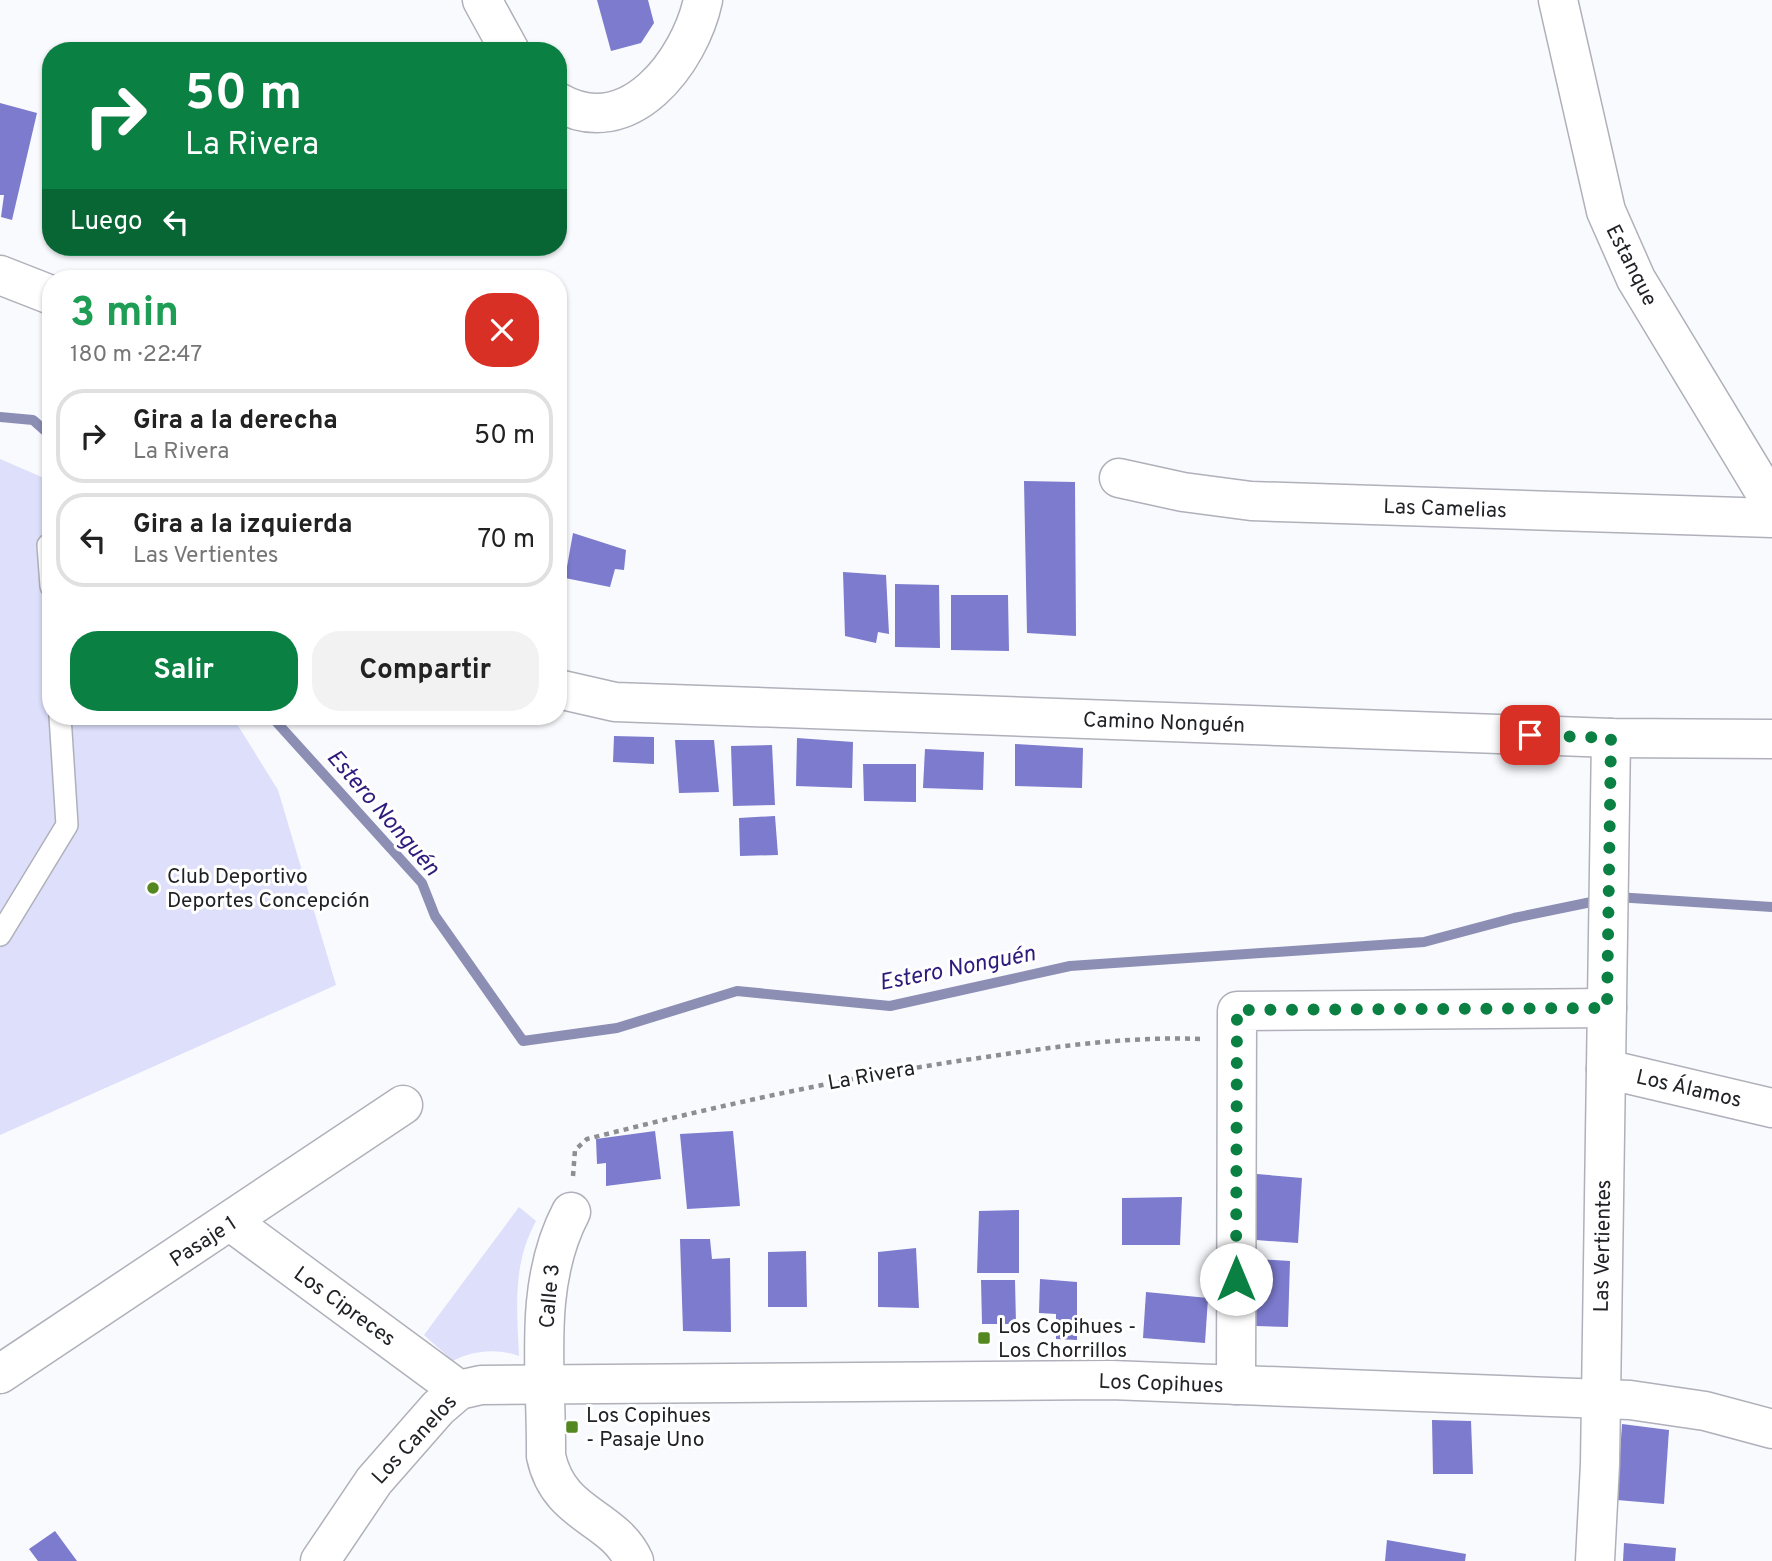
<!DOCTYPE html>
<html lang="es">
<head>
<meta charset="utf-8">
<style>
  :root { --surface:#fff; --page:#f2f2f2; --text:#222; --muted:#767676; --line:#e0e0e0; --accent:#0b8043 }
  body { margin:0; font-family:Overpass,sans-serif; background:var(--page); color:var(--text); height:100vh; display:flex; flex-direction:column; font-size:26px; white-space:nowrap }
  * { box-sizing:border-box; margin:0 }
  p { font-size:23px; color:var(--muted) }
  .icon { flex:none; width:38px; height:38px; fill:none; stroke:currentColor; stroke-width:2; stroke-linecap:round; stroke-linejoin:round }
  .map { position:relative; flex:1; overflow:hidden }
  .details { position:absolute; left:42px; top:270px; width:525px; height:455px; display:flex; flex-direction:column; background:var(--surface); border-radius:28px; box-shadow:0 2px 5px #0004 }
  .details>* { flex:none }
  .hud { position:absolute; left:42px; top:42px; width:525px; height:214px; border-radius:28px; box-shadow:0 2px 5px #0004; background:#0b8043; color:#fff; overflow:hidden }
  .pin { position:absolute; display:grid; place-items:center; width:60px; height:60px; color:#fff; margin:-30px; border-radius:14px; box-shadow:0 4px 10px #0006 }
  .me { position:absolute; width:77px; margin:-38px; rotate:0deg; stroke-linejoin:round; filter:drop-shadow(0 0 5px #0008) }
  .turn { display:flex; align-items:center; gap:24px; height:147px; padding:0 28px; font-size:32px }
  .turn .icon { width:91px; height:91px; stroke-width:2.5 }
  .turn b { display:block; font-size:49px; line-height:60px }
  .then { display:flex; align-items:center; height:66px; padding:0 28px; background:#0003; gap:14px; font-size:26px }
  .round { display:grid; place-items:center; flex:none; width:74px; height:74px; border-radius:28px; background:var(--page) }
  .head { display:flex; align-items:center; justify-content:space-between; height:119px; padding:0 28px }
  h1 { font-size:42px; font-weight:700; line-height:52px; color:#1e9e55 }
  .button { display:flex; gap:14px; margin-top:auto; padding:14px 28px }
  .button a { flex:1; height:80px; border-radius:28px; background:var(--accent); color:#fff; font-size:28px; font-weight:700; line-height:80px; text-align:center }
  .button a+a { background:var(--page); color:var(--text) }
  ul { padding:0; list-style:none }
  li { display:flex; align-items:center; gap:21px; height:94px; margin:0 14px 10px; padding:0 14px; border:4px solid var(--line); border-radius:28px }
  li div { flex:1 }
  li b { display:block; font-size:26px }
  li em { font-style:normal }
  .map>svg:first-child { display:block }
</style>
</head>
<body>
<div class="map">
<svg width="1772" height="1561" viewBox="0 0 1772 1561">
  <rect width="100%" height="100%" fill="#f9fafe"/>
  <g fill="#dddffb">
    <polygon points="0,459 51,481 51,716 232,716 278,790 336,985 0,1135"/>
    <path d="M519,1207l17,14c-24,44 -19,87 -17,135 -21,-8 -47,-6 -66,5l-29,-26z"/>
  </g>
  <g fill="none" stroke-linecap="round" stroke-linejoin="round">
    <g stroke="#8c8eb4" stroke-width="10">
      <polyline points="0,417 33,420 51,436"/>
      <polyline points="271,716 422,883 435,916 523,1041 617,1028 737,991 890,1006 1070,966 1424,942 1514,918 1601,900"/>
      <polyline points="1616,897 1772,907"/>
    </g>
  </g>
  <g fill="#7c7bce">
    <polygon points="597,0 648,0 654,23 641,43 611,51"/>
    <polygon points="0,103 37,113 12,220 1,217 4,195 0,195"/>
    <polygon points="1024,481 1075,482 1076,636 1027,633"/>
    <polygon points="573,533 626,550 624,570 615,569 610,587 565,578"/>
    <polygon points="843,572 886,575 889,634 878,632 876,643 845,636"/>
    <polygon points="895,584 939,585 940,648 895,647"/>
    <polygon points="951,595 1008,595 1009,651 951,650"/>
    <polygon points="614,736 654,737 654,764 613,762"/>
    <polygon points="797,738 853,742 852,788 796,786"/>
    <polygon points="675,740 714,740 719,792 679,793"/>
    <polygon points="1015,744 1083,748 1082,788 1015,786"/>
    <polygon points="772,745 775,805 733,806 731,746"/>
    <polygon points="925,749 984,752 983,790 923,788"/>
    <polygon points="863,764 916,764 916,802 864,801"/>
    <polygon points="775,816 778,855 740,856 739,818"/>
    <polygon points="655,1131 661,1179 606,1186 606,1163 597,1164 596,1139"/>
    <polygon points="733,1131 740,1206 687,1209 680,1134"/>
    <polygon points="1257,1174 1302,1178 1298,1243 1256,1240"/>
    <polygon points="1182,1197 1180,1245 1122,1245 1122,1198"/>
    <polygon points="1019,1210 1019,1273 977,1273 979,1211"/>
    <polygon points="680,1239 710,1239 712,1259 730,1258 731,1332 683,1331"/>
    <polygon points="916,1248 919,1308 878,1307 878,1252"/>
    <polygon points="806,1251 807,1307 768,1307 768,1252"/>
    <polygon points="1257,1259 1290,1261 1288,1327 1256,1326"/>
    <polygon points="1040,1279 1077,1282 1077,1340 1056,1339 1056,1314 1039,1313"/>
    <polygon points="981,1280 1015,1280 1016,1324 982,1324"/>
    <polygon points="1146,1292 1208,1298 1205,1343 1143,1338"/>
    <polygon points="1432,1420 1471,1421 1473,1474 1433,1474"/>
    <polygon points="1622,1424 1669,1430 1664,1504 1617,1500"/>
    <polygon points="55,1531 77,1561 38,1561 29,1549"/>
    <polygon points="1387,1540 1466,1554 1465,1561 1385,1561"/>
    <polygon points="1624,1543 1676,1548 1675,1561 1623,1561"/>
  </g>
  <g fill="none" stroke-linecap="round" stroke-linejoin="round">
    <defs>
      <g id="service">
        <polyline points="48,545 51,586"/>
        <polyline points="0,935 67,825 60,716"/>
      </g>
      <g id="minor">
        <polyline points="482,0 510,51"/>
        <polyline points="1558,0 1606,211 1636,279 1772,504"/>
        <path d="M558,102c71,41 132,-41 145,-102"/>
        <polyline points="1119,478 1183,492 1251,501 1772,518"/>
        <polyline points="1606,1069 1772,1108"/>
        <path d="M571,1212c-39,74 -24,162 -25,244 13,61 67,59 88,105"/>
        <polyline points="231,1222 459,1390"/>
        <polyline points="0,1374 403,1105"/>
        <polyline points="1236,1385 1237,1011 1607,1008"/>
        <polyline points="320,1561 374,1481 438,1408 459,1390 481,1385 1111,1380 1630,1400 1705,1411 1772,1429"/>
        <polyline points="1595,1561 1600,1464 1611,738"/>
      </g>
      <g id="secondary">
        <polyline points="0,275 51,295"/>
        <polyline points="558,689 615,702 1611,738 1772,739"/>
      </g>
    </defs>
    <use href="#service" stroke="#afb0ba" stroke-width="24"/>
    <use href="#minor" stroke="#afb0ba" stroke-width="41"/>
    <use href="#secondary" stroke="#afb0ba" stroke-width="41"/>
    <path stroke="#8d8e92" stroke-width="4.5" stroke-dasharray="5 5" stroke-linecap="butt" d="M573,1176l2,-26 12,-11c130,-33 259,-62 392,-81 74,-11 147,-22 223,-19"/>
    <use href="#service" stroke="#fff" stroke-width="21"/>
    <use href="#minor" stroke="#fff" stroke-width="38"/>
    <use href="#secondary" stroke="#fff" stroke-width="38"/>
  </g>
  <g fill="none" stroke-linecap="round" stroke-linejoin="round">
    <polyline stroke="#0b8043" stroke-width="12" stroke-dasharray="0 21.6" points="1236,1279 1237,1010 1607,1008 1611,738 1530,735"/>
  </g>
  <g fill="#53871f" stroke="#fff" stroke-width="2.5">
    <circle cx="153" cy="888" r="7"/>
    <rect x="977" y="1331" width="14" height="14" rx="3.5"/>
    <rect x="565" y="1420" width="14" height="14" rx="3.5"/>
  </g>
  <g text-anchor="middle" stroke-width="6" stroke-linejoin="round" paint-order="stroke">
    <g font-size="21" fill="#212226" stroke="#fff">
      <text transform="translate(1632 265) rotate(63)" y="7">Estanque</text>
      <text transform="translate(1445 508) rotate(2)" y="7">Las Camelias</text>
      <text transform="translate(1164 722) rotate(2)" y="7">Camino Nonguén</text>
      <text transform="translate(871 1075) rotate(-10)" y="7">La Rivera</text>
      <text transform="translate(1689 1088) rotate(13)" y="7">Los Álamos</text>
      <text transform="translate(203 1241) rotate(-33)" y="7">Pasaje 1</text>
      <text transform="translate(1602 1246) rotate(-89)" y="7">Las Vertientes</text>
      <text transform="translate(549 1296) rotate(-85)" y="7">Calle 3</text>
      <text transform="translate(345 1306) rotate(36)" y="7">Los Cipreces</text>
      <text transform="translate(1161 1383) rotate(2)" y="7">Los Copihues</text>
      <text transform="translate(414 1439) rotate(-47)" y="7">Los Canelos</text>
    </g>
    <g font-size="21" fill="#212226" stroke="#fff" text-anchor="start">
      <text x="167" y="883">Club Deportivo<tspan x="167" dy="24">Deportes Concepción</tspan></text>
      <text x="998" y="1333">Los Copihues -<tspan x="998" dy="24">Los Chorrillos</tspan></text>
      <text x="586" y="1422">Los Copihues<tspan x="586" dy="24">- Pasaje Uno</tspan></text>
    </g>
    <g font-size="23" font-style="italic" fill="#2e1a7c" stroke="#fff">
      <text transform="translate(384 812) rotate(49)" y="8">Estero Nonguén</text>
      <text transform="translate(957 967) rotate(-11)" y="8">Estero Nonguén</text>
    </g>
  </g>
</svg>
<div class="pin" style="left:1530px;top:735px;background:#d93025"><svg class="icon" aria-label="arrive" viewBox="0 0 24 24"><path d="M6 21V4h12l-3 4 3 4H6"/></svg></div>
<svg class="me" style="left:1236px;top:1279px" viewBox="-20 -20 40 40"><circle r="19" fill="#fff"/><path d="M0-13L10 11 0 6-10 11z" fill="#0b8043"/></svg>
<div class="hud">
<div class="turn"><svg class="icon" aria-label="right" viewBox="0 0 24 24"><path d="M7 20v-9h11M14 6l5 5-5 5"/></svg><div><b>50 m</b>La Rivera</div></div>
<div class="then">Luego<svg class="icon" aria-label="left" viewBox="0 0 24 24"><path d="M17 20v-9H6M10 6l-5 5 5 5"/></svg></div>
</div>
<section class="details">
<div class="head"><div><h1>3 min</h1><p>180 m · 22:47</p></div><a class="round" style="background:#d93025;color:#fff"><svg class="icon" aria-label="close" viewBox="0 0 24 24"><path d="M6 6l12 12M18 6L6 18"/></svg></a></div>
<ul>
<li><svg class="icon" aria-label="right" viewBox="0 0 24 24"><path d="M7 20v-9h11M14 6l5 5-5 5"/></svg><div><b>Gira a la derecha</b><p>La Rivera</p></div><em>50 m</em></li>
<li><svg class="icon" aria-label="left" viewBox="0 0 24 24"><path d="M17 20v-9H6M10 6l-5 5 5 5"/></svg><div><b>Gira a la izquierda</b><p>Las Vertientes</p></div><em>70 m</em></li>
</ul>
<div class="button"><a>Salir</a><a>Compartir</a></div>
</section>
</div>
</body>
</html>
